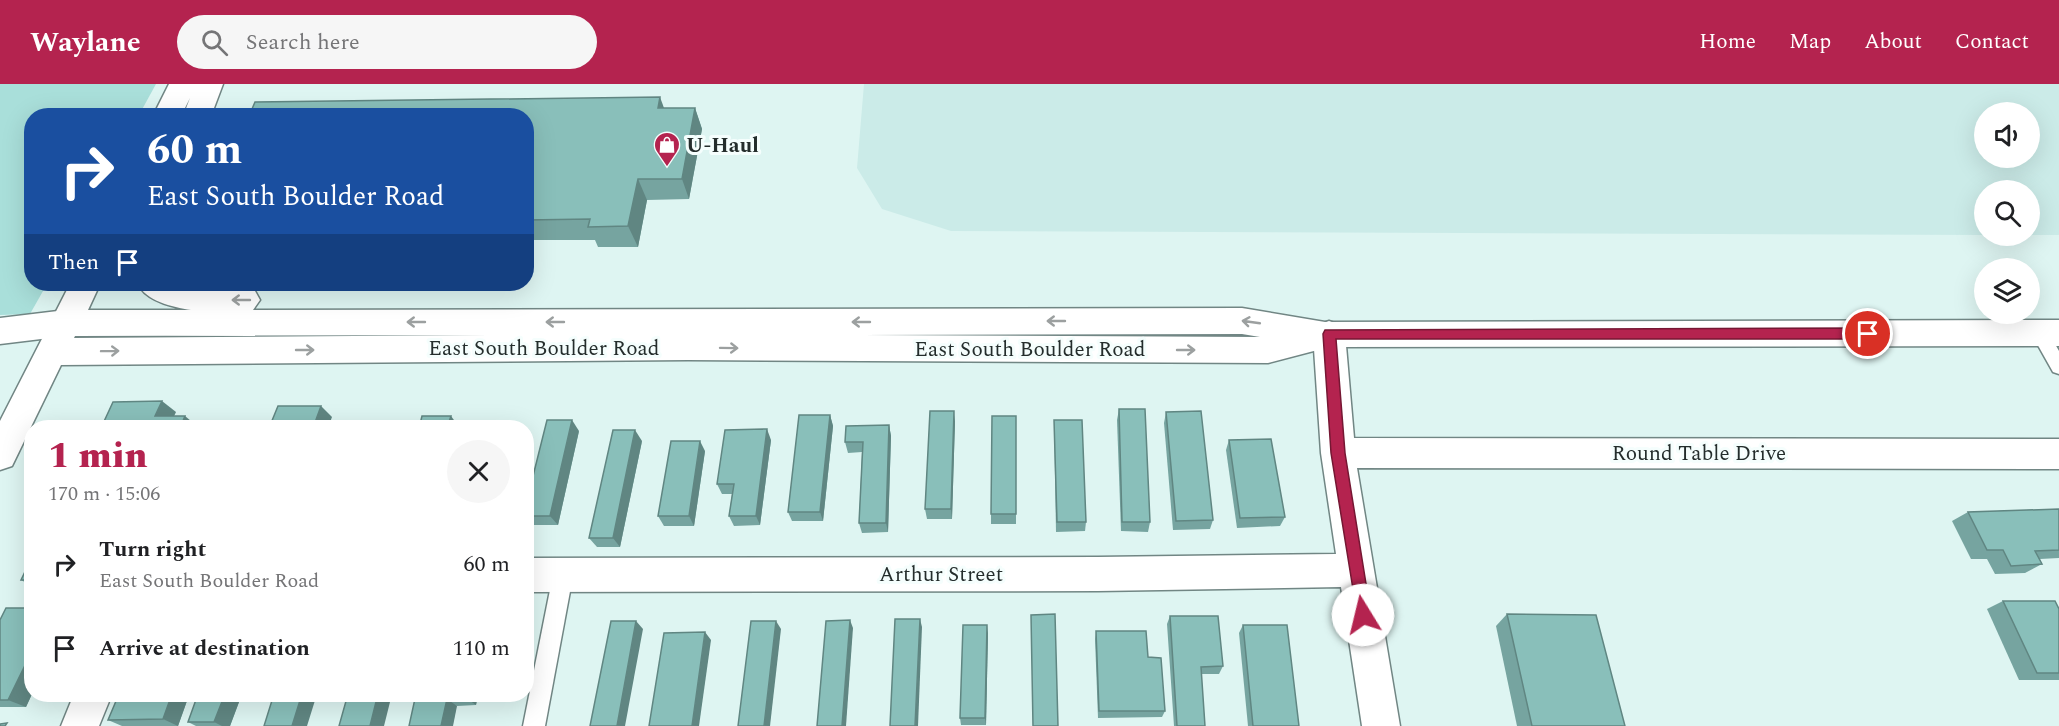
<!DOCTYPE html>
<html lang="en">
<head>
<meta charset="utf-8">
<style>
  :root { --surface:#fff; --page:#f6f6f6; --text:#202124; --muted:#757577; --accent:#b4234f }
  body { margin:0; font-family:Spectral,serif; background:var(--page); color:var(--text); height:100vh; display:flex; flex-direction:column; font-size:22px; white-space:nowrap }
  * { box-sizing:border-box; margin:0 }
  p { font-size:20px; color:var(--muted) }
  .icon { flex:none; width:33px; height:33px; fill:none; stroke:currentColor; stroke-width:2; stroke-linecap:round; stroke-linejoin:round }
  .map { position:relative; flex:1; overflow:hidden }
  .sheet { position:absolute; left:24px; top:336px; width:510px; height:282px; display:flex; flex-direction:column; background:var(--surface); border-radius:24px; box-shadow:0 6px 24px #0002 }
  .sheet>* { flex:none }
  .top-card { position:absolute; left:24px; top:24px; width:510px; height:183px; border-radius:24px; box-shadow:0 6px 24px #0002; background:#1a4fa0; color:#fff; overflow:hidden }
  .buttons { position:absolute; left:1974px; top:18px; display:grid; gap:12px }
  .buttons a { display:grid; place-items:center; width:66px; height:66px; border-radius:50%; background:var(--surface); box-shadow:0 6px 24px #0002; font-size:30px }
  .pin { position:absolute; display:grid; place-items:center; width:51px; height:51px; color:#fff; margin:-26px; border:3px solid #fff; border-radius:50%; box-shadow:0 2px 6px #0007 }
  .me { position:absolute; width:66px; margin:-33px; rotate:351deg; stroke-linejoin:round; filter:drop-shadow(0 0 4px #0008) }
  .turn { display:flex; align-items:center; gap:21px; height:126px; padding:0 24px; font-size:27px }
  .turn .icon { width:78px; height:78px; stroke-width:2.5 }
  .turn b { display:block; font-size:42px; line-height:51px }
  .then { display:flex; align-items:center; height:57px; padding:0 24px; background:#0003; gap:12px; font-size:22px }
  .round { display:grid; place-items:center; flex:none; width:63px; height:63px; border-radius:32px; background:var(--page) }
  .overview { display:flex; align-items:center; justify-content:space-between; height:102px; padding:0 24px }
  h1 { font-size:36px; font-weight:800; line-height:45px; color:var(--accent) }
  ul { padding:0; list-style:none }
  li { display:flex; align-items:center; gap:18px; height:84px; padding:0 24px }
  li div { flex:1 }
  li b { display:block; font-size:22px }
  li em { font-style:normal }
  header { display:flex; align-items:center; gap:36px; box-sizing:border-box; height:84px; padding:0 30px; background:var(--accent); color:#fff }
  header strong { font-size:28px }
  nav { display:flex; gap:33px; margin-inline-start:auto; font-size:21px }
  .search { width:420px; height:54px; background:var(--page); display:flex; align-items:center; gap:15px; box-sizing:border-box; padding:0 21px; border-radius:33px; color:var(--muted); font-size:22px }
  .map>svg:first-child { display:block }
</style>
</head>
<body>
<header>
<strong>Waylane</strong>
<div class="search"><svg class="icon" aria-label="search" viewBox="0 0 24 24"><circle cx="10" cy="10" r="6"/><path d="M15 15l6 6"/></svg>Search here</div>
<nav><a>Home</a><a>Map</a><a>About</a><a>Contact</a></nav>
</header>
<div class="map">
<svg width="2059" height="642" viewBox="0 0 2059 642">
  <rect width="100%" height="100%" fill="#def5f2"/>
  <path fill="#cbebe8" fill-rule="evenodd" d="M864,0h1195v151h-29v-45h-46v45l-1033,-4 -69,-22 -25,-41zM1984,28h46v46h-46z"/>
  <polygon fill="#a9dfda" points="0,0 156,0 139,31 32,32 32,200 47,200 30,230 0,231"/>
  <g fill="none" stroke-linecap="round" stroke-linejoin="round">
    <defs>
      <g id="lane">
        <polygon points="2040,242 2046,244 2059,267 2059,290 2053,288 2031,249 2034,244"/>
        <polygon points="563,482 570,485 573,491 545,642 523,642 553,491 556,485"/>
      </g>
      <g id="street">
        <polygon points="66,226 77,230 82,239 77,248 66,252 0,260 0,234"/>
        <polygon points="1329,237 1340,241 1345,250 1354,354 2059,355 2059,385 1357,384 1400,642 1362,642 1341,503 1098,507 526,508 526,474 1098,473 1336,470 1321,369 1313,250 1318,241"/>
        <polygon points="74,610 112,610 99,642 61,642"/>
      </g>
      <g id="secondary">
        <polygon points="169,0 223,0 211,32 183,32 190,14 181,32 153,32"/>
        <path d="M70,200h30l-12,26h103c-19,-3 -45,-9 -53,-26h47l59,3 11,4 5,9 -7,10 989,-2 83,14 734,-2v26l-730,1 -61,16 -580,-3 -627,5 -49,101 -12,4v-49zM1242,250l18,3 -399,-2zM491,251l-417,3 1,-2z"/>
      </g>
    </defs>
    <use href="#lane" stroke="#718684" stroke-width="3"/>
    <use href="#street" stroke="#718684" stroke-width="3"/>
    <use href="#secondary" stroke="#718684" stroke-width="3"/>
    <use href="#lane" fill="#fff" fill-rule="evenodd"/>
    <use href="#street" fill="#fff" fill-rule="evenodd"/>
    <use href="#secondary" fill="#fff" fill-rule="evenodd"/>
  </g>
  <g fill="#76a4a0">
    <polygon points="664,24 695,24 702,45 689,115 647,116 638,163 598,163 595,156 526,156 526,32"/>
    <polygon points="1119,325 1150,438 1148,448 1121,447 1117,336"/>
    <polygon points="1166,328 1213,436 1210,445 1173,446 1164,339"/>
    <polygon points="830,331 833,342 823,437 792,437 788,428"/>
    <polygon points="1016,332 1016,440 991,440 991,430"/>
    <polygon points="1054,336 1086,438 1085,447 1056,448"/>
    <polygon points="955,337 952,435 927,435 925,425"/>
    <polygon points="889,341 891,352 888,448 862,449 859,439 862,368 848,369 845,358"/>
    <polygon points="579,347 558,441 532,441 526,435 526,420"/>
    <polygon points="771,356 760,441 734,442 729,432 732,410 722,410 717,400"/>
    <polygon points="1229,356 1285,433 1280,442 1237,444 1226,366"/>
    <polygon points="642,357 620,463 597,463 589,454"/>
    <polygon points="705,367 694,442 664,442 658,432"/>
    <polygon points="2059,425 2059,474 2040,475 2042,480 2025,489 1995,490 1987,475 1971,475 1952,437 1968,428"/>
    <polygon points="32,473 32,502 21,496"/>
    <polygon points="2003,517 2059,525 2059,596 2019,596 1987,525"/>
    <polygon points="1507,530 1625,642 1517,642 1496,542"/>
    <polygon points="1170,532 1223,582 1219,590 1201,590 1205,642 1174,642 1167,540"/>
    <polygon points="0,536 32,610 26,623 0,623"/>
    <polygon points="1243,541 1299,642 1248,642 1239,549"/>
    <polygon points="1096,547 1148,573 1165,627 1162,633 1098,634 1095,555"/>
    <polygon points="988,549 986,641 961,641 960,634"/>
    <polygon points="119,610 242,610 230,642 196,642 188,638 197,614 188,614 178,642 122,642 108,636"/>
    <polygon points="416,610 478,610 476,621 457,622"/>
  </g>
  <g fill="#608682">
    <polygon points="660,13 668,35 658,24"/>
    <polygon points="695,24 702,45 689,115 682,95"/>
    <polygon points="638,95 647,116 638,163 628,142"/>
    <polygon points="162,317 176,328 169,343 155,332"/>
    <polygon points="321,322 332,333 328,344 313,344"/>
    <polygon points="954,327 955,337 952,435 951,425"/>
    <polygon points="830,331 833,342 823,437 820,428"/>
    <polygon points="185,332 198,343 197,344 180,344"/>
    <polygon points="451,332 459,343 459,344 447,344"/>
    <polygon points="572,336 579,347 558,441 550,432"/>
    <polygon points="889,341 891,352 888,448 886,439"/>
    <polygon points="767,345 771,356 760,441 756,432"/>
    <polygon points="635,346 642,357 620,463 613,454"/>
    <polygon points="700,357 705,367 694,442 689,432"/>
    <polygon points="920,535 922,543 918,642 915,642"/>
    <polygon points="850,536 853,544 846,642 842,642"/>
    <polygon points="636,537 643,545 625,642 617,642"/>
    <polygon points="776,537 781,545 770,642 764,642"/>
    <polygon points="987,541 988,549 986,641 985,634"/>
    <polygon points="705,548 711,556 699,642 692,642"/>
    <polygon points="32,567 32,610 26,623 8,616"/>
    <polygon points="172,610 180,610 188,614 178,642 163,635"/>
    <polygon points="225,610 242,610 230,642 222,642 214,638"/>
    <polygon points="302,610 317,610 307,642 292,642"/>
    <polygon points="378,610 392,610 384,642 370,642"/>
    <polygon points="467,610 478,610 476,621 466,614"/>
    <polygon points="447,615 457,622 453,642 441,642"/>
  </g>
  <g fill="#89bfba" stroke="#608682" stroke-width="1.5">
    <polygon points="660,13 658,24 695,24 682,95 638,95 628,142 588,143 590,135 526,136 526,32 249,32 255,18"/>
    <polygon points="162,317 155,332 185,332 180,344 101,344 113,318"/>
    <polygon points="278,322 321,322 313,344 269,344"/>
    <polygon points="1119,325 1145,325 1150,438 1122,438"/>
    <polygon points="930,327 954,327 951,425 925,425"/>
    <polygon points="1201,327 1213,436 1176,437 1166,328"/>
    <polygon points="799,331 830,331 820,428 788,428"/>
    <polygon points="422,332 451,332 447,344 419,344"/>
    <polygon points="992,332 1016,332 1016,430 991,430"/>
    <polygon points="547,336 572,336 550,432 526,432 526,420"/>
    <polygon points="1054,336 1082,336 1086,438 1057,438"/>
    <polygon points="889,341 886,439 859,439 863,358 845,358 846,342"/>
    <polygon points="767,345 756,432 729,432 734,400 717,400 725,346"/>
    <polygon points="613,346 635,346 613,454 589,454"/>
    <polygon points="1271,355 1285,433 1240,434 1229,356"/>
    <polygon points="671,357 700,357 689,432 658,432"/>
    <polygon points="2059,425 2059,466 2035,467 2042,480 2011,482 2003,466 1987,466 1968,428"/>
    <polygon points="32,473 32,496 21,496"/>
    <polygon points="2003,517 2055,517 2059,525 2059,589 2037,589"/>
    <polygon points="6,524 32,524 32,567 8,616 0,616 0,536"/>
    <polygon points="1055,530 1058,642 1033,642 1031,531"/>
    <polygon points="1507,530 1596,531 1625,642 1532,642"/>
    <polygon points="1170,532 1218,532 1223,582 1201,583 1205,642 1177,642"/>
    <polygon points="895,535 920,535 915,642 890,642"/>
    <polygon points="850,536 842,642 817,642 826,537"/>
    <polygon points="611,537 636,537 617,642 590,642"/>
    <polygon points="751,537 776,537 764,642 738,642"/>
    <polygon points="963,541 987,541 985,634 960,634"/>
    <polygon points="1243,541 1287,541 1299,642 1253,642"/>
    <polygon points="1096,547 1146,547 1148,573 1161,574 1165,627 1099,627"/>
    <polygon points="705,548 692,642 649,642 664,549"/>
    <polygon points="119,610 172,610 163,635 108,636"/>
    <polygon points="198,610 225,610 214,638 188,638"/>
    <polygon points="274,610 302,610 292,642 264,642"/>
    <polygon points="348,610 378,610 370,642 339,642"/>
    <polygon points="416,610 467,610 466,614 447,615 441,642 409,642"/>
    <polygon points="7,639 5,642 0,642 0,640"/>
  </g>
  <defs><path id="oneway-shaft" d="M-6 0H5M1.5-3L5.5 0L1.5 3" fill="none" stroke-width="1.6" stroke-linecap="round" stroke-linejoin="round" transform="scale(1.5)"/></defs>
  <g stroke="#9ca0a0">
    <use href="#oneway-shaft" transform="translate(241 216) rotate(180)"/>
    <use href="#oneway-shaft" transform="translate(1056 237) rotate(180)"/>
    <use href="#oneway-shaft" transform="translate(416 238) rotate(180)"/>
    <use href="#oneway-shaft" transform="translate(555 238) rotate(180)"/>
    <use href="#oneway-shaft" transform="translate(861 238) rotate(180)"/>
    <use href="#oneway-shaft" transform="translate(1251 238) rotate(-172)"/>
    <use href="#oneway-shaft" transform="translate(729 264) rotate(1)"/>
    <use href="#oneway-shaft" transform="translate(305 266)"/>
    <use href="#oneway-shaft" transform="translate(1186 266)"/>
    <use href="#oneway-shaft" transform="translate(110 267) rotate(-1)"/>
  </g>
  <polygon fill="#b4234f" stroke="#751733" stroke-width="1.5" points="1868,244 1874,250 1868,255 1336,255 1345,369 1371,531 1369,536 1363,538 1358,536 1331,369 1323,250 1325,246"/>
  <defs>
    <symbol id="shop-pin" viewBox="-11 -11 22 30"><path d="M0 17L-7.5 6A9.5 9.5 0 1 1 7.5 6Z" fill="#b4234f" stroke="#f5fefd"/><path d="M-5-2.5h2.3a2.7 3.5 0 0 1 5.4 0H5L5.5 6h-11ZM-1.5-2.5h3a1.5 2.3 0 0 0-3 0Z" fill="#fff"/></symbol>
  </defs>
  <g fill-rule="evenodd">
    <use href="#shop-pin" x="652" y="46" width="30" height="40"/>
  </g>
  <g text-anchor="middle" stroke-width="6" stroke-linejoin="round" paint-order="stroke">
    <g font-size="21" font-weight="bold" fill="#242d2c" stroke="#f5fefd" text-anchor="start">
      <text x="686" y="68">U-Haul</text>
    </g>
    <g font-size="21" fill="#242d2c" stroke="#f5fefd">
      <text x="544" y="271">East South Boulder Road</text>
      <text x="1030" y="272">East South Boulder Road</text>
      <text x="1699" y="376">Round Table Drive</text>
      <text x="941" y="497">Arthur Street</text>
    </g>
  </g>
</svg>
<div class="buttons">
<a><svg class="icon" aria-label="sound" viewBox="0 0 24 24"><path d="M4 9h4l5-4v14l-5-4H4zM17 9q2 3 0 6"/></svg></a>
<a><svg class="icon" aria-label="search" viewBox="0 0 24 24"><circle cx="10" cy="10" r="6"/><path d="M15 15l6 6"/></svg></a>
<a><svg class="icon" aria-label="layers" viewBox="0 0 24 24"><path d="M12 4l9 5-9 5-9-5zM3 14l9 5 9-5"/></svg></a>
</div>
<div class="pin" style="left:1868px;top:250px;background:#d93025"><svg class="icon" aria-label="arrive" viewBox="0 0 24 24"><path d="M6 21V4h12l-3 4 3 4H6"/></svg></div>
<svg class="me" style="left:1363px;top:531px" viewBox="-20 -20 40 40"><circle r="19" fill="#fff"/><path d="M0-13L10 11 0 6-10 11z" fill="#b4234f"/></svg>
<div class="top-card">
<div class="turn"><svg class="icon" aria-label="right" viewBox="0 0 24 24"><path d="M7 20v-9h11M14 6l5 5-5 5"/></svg><div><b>60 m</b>East South Boulder Road</div></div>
<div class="then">Then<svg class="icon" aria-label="arrive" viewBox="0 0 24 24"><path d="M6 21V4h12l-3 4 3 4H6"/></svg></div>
</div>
<section class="sheet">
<div class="overview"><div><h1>1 min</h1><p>170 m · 15:06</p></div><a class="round"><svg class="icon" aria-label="close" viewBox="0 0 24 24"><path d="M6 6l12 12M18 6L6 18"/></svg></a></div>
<ul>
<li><svg class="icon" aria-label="right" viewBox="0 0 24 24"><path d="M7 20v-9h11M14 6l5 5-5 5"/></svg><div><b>Turn right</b><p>East South Boulder Road</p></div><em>60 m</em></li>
<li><svg class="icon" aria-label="arrive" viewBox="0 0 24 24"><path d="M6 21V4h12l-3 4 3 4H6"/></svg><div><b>Arrive at destination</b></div><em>110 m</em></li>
</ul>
</section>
</div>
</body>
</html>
